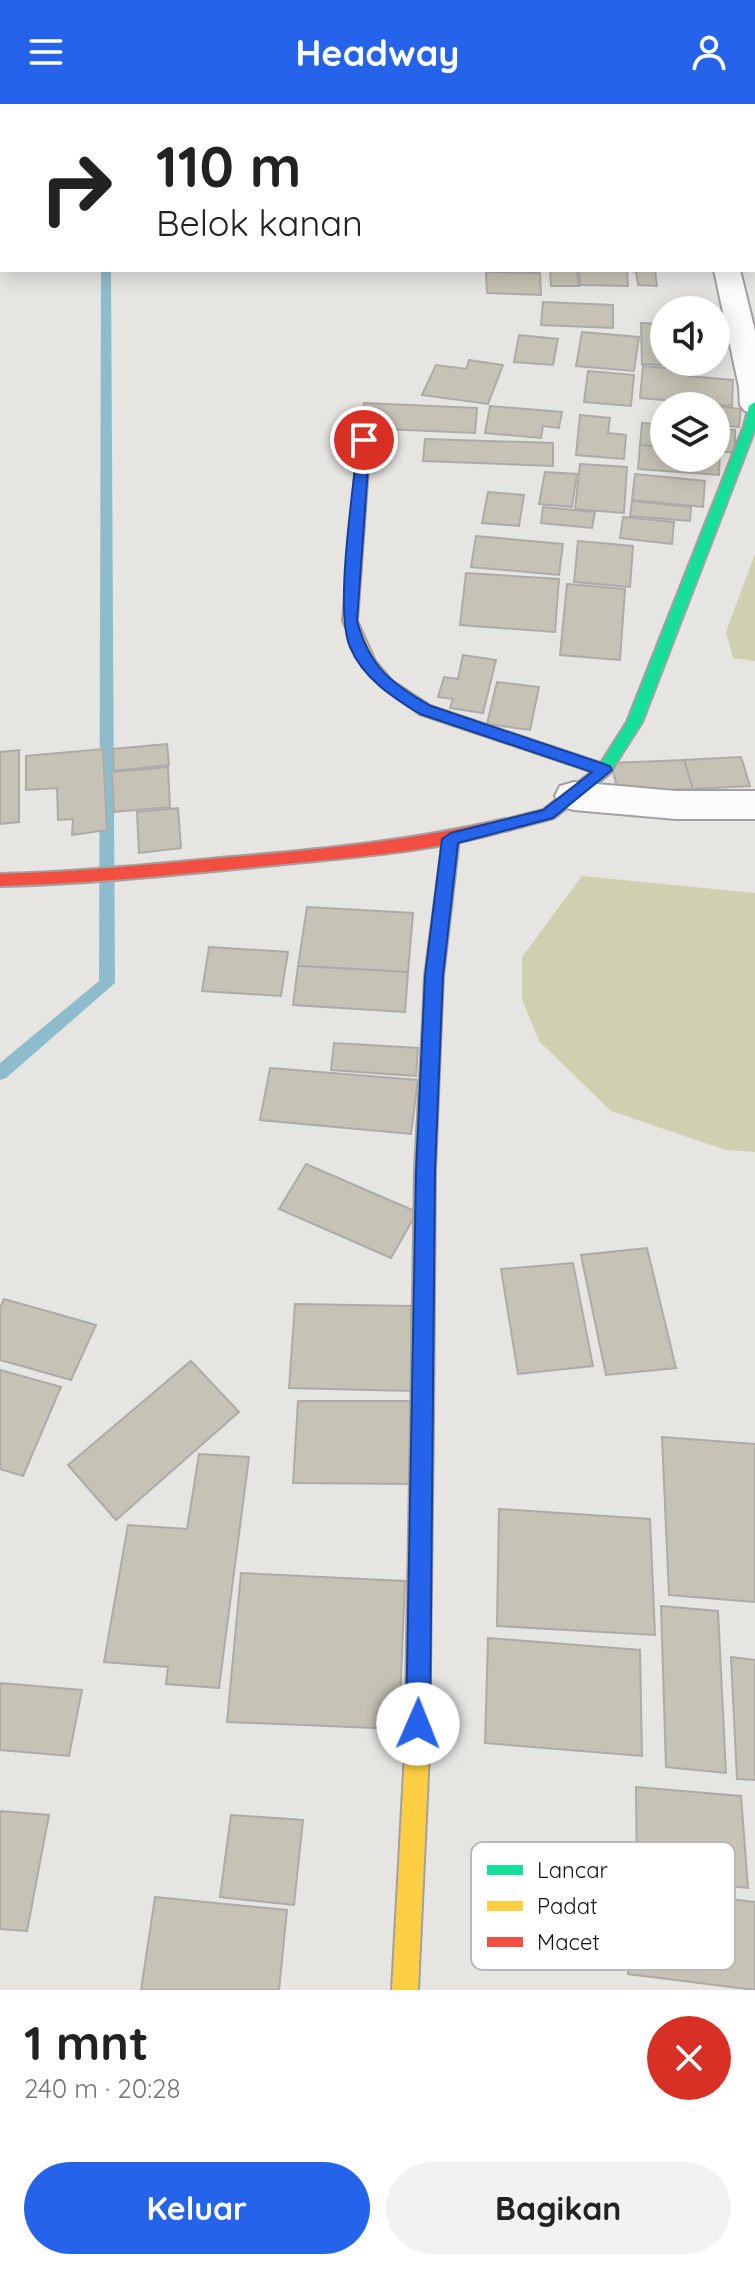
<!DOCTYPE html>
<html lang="id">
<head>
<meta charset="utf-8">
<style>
  :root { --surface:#fff; --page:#f2f2f2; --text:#222; --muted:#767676; --accent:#2563eb }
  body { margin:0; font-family:Quicksand,sans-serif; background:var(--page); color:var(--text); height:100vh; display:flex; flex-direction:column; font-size:30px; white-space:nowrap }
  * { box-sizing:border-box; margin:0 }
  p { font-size:26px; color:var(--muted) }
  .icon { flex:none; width:44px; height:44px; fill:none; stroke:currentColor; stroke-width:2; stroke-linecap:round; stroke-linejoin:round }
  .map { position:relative; height:1886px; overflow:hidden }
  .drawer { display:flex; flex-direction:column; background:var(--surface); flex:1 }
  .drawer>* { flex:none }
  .top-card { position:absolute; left:0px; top:0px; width:756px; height:168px; box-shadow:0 4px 20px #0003; background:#fff; color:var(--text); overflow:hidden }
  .buttons { position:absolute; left:650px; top:192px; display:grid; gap:16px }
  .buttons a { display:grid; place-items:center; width:80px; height:80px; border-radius:50%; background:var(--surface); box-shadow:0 4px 20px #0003; font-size:40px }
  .pin { position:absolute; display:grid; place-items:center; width:68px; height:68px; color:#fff; margin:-34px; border:4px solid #fff; border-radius:50%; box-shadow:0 2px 8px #0007 }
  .me { position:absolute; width:88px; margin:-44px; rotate:1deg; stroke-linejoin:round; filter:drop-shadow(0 0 6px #0008) }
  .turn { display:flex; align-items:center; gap:28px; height:168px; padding:0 24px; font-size:36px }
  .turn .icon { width:104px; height:104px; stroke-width:2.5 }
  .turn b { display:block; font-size:56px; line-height:68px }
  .round { display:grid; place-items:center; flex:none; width:84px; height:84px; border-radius:42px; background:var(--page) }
  .overview { display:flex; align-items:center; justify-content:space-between; height:136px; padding:0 24px }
  h1 { font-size:48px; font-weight:700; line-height:60px }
  .button { display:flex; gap:16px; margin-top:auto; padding:16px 24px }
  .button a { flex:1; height:92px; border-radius:48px; background:var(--accent); color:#fff; font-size:32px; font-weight:700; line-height:92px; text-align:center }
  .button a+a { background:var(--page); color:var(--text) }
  header { display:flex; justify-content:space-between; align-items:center; height:104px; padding:0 24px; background:var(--accent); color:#fff; font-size:36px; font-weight:700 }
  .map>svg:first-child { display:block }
</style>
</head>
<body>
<header><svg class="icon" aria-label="menu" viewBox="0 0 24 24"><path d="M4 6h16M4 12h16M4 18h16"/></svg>Headway<svg class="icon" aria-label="person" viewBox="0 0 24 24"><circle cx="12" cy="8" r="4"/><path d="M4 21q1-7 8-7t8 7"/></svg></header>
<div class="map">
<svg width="755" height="1886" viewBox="0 0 755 1886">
  <rect width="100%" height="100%" fill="#e7e5e2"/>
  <g fill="#cfd0af">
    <polygon points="755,450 755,557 733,554 726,528"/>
    <polygon points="582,772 755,789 755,1048 726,1046 611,1007 539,937 522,895 522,853"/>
  </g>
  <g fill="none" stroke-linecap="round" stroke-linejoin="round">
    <g fill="#8dbccc" fill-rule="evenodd">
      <rect x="98" y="0" width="8" height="2"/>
      <polygon points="101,166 111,166 115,879 6,974 0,976 0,959 99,877"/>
    </g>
  </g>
  <g fill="#c6c2b5" stroke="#acaba8" stroke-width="2">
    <polygon points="550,166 577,166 579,182 551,182"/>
    <polygon points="579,166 627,166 628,182 580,181"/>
    <polygon points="629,166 655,166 657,182 638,181 636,168"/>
    <polygon points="486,168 540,169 541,191 487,189"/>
    <polygon points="543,198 613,201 613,224 541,221"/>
    <polygon points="641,219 664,220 664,258 702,258 702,263 642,260"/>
    <polygon points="582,228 639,233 634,267 576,262"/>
    <polygon points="519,231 558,235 553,261 514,258"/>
    <polygon points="469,256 503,261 488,300 422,291 436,261 466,265"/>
    <polygon points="643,262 689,266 688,272 733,276 732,302 640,294"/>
    <polygon points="588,267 634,271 631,302 584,298"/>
    <polygon points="364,299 477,304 475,329 360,324"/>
    <polygon points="490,302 562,308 559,324 543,322 541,334 485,329"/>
    <polygon points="716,302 741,305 739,323 716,321"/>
    <polygon points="580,311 610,314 608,329 626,331 624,355 576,351"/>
    <polygon points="642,319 664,321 664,343 640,341"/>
    <polygon points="716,325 735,326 735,349 716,347"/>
    <polygon points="425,335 553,339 553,362 423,357"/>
    <polygon points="640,341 664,343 664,354 716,354 716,347 720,347 719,371 638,365"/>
    <polygon points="580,360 627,363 624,409 575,405"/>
    <polygon points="545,368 577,370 572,403 539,400"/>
    <polygon points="635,370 705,377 703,403 632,396"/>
    <polygon points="488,388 524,391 519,422 482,419"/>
    <polygon points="632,397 691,403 690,417 630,412"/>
    <polygon points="543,403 595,408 592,424 541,419"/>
    <polygon points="623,413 674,418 672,440 620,434"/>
    <polygon points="476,432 563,440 559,471 471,463"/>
    <polygon points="578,437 633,442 630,483 574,478"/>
    <polygon points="466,469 559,475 555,528 460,521"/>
    <polygon points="567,480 625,485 620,556 560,551"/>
    <polygon points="463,551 496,556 483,609 450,604 453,595 438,593 444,573 458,575"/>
    <polygon points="497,578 539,583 530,626 487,620"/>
    <polygon points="167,640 169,661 114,667 113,645"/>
    <polygon points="103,645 107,726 72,731 73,715 58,716 57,684 26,686 26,652"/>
    <polygon points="19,646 19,718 0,720 0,648"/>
    <polygon points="741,653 750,682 693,685 684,656"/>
    <polygon points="684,656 693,685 618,688 611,659"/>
    <polygon points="168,663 170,703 114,708 112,668"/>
    <polygon points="178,704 181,744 139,749 137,708"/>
    <polygon points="307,803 413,809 408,868 298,862"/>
    <polygon points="209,843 288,848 281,892 202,887"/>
    <polygon points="298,862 408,868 405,908 293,901"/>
    <polygon points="334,939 418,944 416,972 331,966"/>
    <polygon points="270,964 418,976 411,1030 260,1016"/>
    <polygon points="306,1060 417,1108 391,1154 279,1105"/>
    <polygon points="647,1144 676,1264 606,1271 581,1151"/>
    <polygon points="573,1159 593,1262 518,1270 501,1165"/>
    <polygon points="4,1195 96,1221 71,1276 0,1256 0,1204"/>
    <polygon points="295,1200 411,1202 411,1287 289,1284"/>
    <polygon points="191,1257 239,1308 116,1416 68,1361"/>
    <polygon points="0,1266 61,1283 23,1372 0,1365"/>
    <polygon points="298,1297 412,1297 412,1380 293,1379"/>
    <polygon points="662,1333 755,1340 755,1498 669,1491"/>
    <polygon points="199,1350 249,1353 219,1584 166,1580 168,1563 104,1558 128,1421 187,1425"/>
    <polygon points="499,1405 650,1415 655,1531 497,1522"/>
    <polygon points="241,1469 405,1477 399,1625 227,1618"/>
    <polygon points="661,1502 718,1507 726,1669 666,1663"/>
    <polygon points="488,1534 640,1546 642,1652 485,1639"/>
    <polygon points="731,1553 755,1556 755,1676 737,1675"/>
    <polygon points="0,1579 82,1586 69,1652 0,1646"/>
    <polygon points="636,1683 741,1692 748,1784 637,1774"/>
    <polygon points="0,1707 49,1711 27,1827 0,1825"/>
    <polygon points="231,1711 303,1716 294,1801 220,1793"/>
    <polygon points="628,1783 755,1798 755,1886 628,1870"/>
    <polygon points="155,1793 287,1806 279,1886 141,1886"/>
  </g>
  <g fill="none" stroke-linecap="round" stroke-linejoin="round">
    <defs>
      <g id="street">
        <polygon points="611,0 638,0 639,2 612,2"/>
        <polygon points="714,166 740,166 755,227 755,310 745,307 740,301 739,283"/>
        <polygon points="574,678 676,687 755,687 755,715 676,715 574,706 560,702 555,692 560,682"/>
      </g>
      <g id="fast">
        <polygon points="755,298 755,325 642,618 609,670 554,714 505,727 499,725 497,721 499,717 543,706 599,662 627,618 744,322 749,302"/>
        <polygon points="432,910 438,912 441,917 435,1067 433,1319 430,1326 422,1329 414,1326 411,1319 415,1067 423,917 426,912"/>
      </g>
      <g id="slow">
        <polygon points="364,332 370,336 357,517 375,557 392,577 430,602 609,662 612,666 609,670 599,670 420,610 382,583 364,562 343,517 358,336"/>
        <polygon points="451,729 459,735 443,872 441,917 438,922 426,922 423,917 425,872 443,735"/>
        <polygon points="422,1309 430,1312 433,1319 429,1649 418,1886 392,1886 405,1649 411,1319 414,1312"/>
      </g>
      <path id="jam" d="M505,715l6,2 2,4 -2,4c-76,23 -158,28 -236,36 -92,9 -183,19 -275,21v-12c74,-2 147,-9 220,-16 96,-8 191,-17 285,-39z"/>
    </defs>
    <use href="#street" stroke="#a2a19f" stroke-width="4"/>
    <use href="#fast" stroke="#a2a19f" stroke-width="4"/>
    <use href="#slow" stroke="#a2a19f" stroke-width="4"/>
    <use href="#jam" stroke="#a2a19f" stroke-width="4"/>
    <use href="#street" fill="#fbfbfb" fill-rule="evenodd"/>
    <use href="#fast" fill="#16e098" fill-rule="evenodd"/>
    <use href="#slow" fill="#ffcf43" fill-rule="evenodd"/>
    <use href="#jam" fill="#f24e42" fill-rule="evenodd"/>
  </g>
  <path fill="#2563eb" stroke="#184099" stroke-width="2" d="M364,332l6,4 -13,181c13,46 33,62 74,85l179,60 2,4 -59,48 -95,25 -15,133 -8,195 -5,553 -4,9 -8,3 -9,-3 -3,-9 10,-553 9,-195 17,-137 9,-6 92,-23 49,-38 -172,-58c-28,-17 -57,-36 -70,-67 -16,-38 4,-160 8,-207z"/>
  <rect x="471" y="1738" width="264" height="128" rx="12" fill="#fff" stroke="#b9b8b8" stroke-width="2"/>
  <rect x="487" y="1761" width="36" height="10" fill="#16e098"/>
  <rect x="487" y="1797" width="36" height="10" fill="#ffcf43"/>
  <rect x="487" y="1833" width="36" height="10" fill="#f24e42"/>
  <g font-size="22" fill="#151412">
    <text x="537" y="1774">Lancar</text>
    <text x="537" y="1810">Padat</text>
    <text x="537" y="1846">Macet</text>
  </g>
</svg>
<div class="buttons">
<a><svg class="icon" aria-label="sound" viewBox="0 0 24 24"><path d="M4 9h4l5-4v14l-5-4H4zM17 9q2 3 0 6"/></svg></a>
<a><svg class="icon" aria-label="layers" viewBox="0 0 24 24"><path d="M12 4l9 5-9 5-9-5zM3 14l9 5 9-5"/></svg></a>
</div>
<div class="pin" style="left:364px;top:336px;background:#d93025"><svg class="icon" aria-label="arrive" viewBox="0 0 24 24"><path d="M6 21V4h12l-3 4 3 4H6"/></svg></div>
<svg class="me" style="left:418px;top:1620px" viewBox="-20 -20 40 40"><circle r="19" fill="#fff"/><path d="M0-13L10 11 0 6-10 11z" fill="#2563eb"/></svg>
<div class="top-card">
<div class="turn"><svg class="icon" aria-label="right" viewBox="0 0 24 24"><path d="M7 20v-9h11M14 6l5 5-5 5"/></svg><div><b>110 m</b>Belok kanan</div></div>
</div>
</div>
<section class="drawer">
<div class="overview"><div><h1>1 mnt</h1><p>240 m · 20:28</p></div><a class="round" style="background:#d93025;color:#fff"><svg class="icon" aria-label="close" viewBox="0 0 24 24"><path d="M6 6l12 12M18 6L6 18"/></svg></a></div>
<div class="button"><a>Keluar</a><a>Bagikan</a></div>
</section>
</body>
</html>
